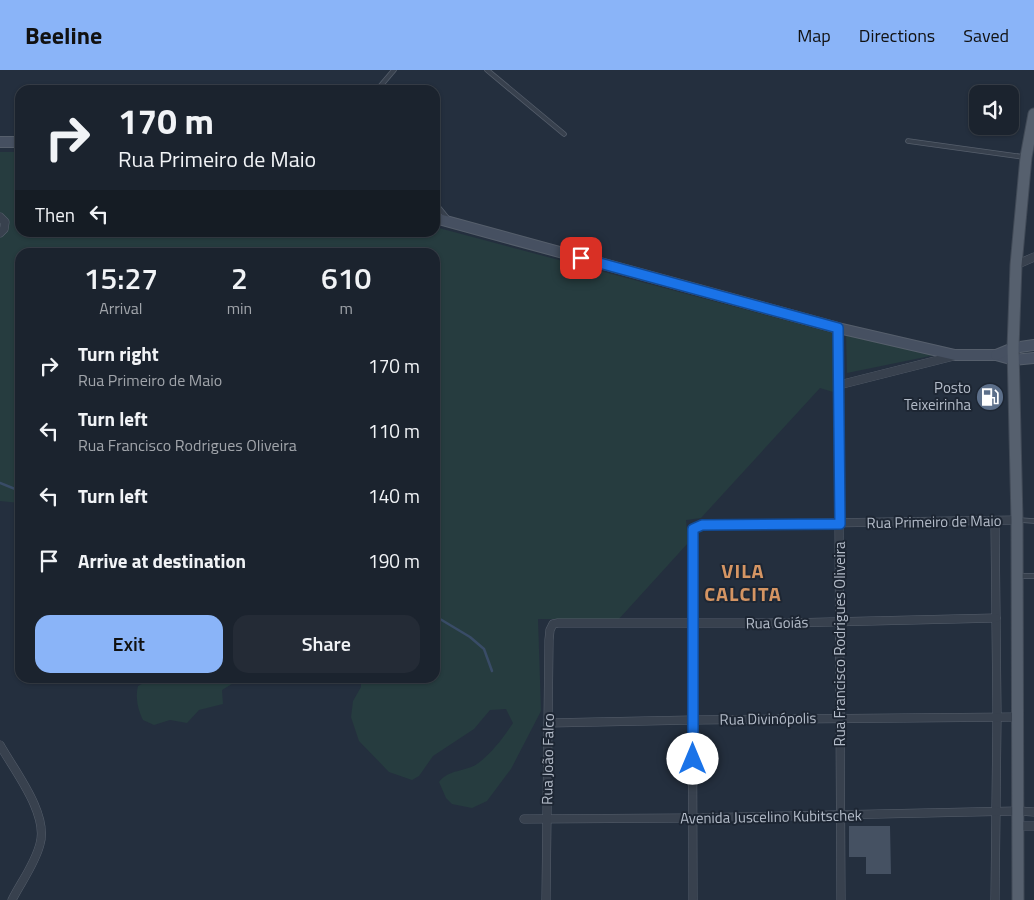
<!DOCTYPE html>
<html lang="en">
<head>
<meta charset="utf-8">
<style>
  :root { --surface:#1b232e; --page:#242b36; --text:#f1f3f6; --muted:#a0a4aa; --line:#39404a; --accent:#8ab4f8 }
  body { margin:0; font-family:"Titillium Web",sans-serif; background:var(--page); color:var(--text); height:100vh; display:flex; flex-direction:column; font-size:19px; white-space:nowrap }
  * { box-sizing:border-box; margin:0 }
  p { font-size:16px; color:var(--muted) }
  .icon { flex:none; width:28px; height:28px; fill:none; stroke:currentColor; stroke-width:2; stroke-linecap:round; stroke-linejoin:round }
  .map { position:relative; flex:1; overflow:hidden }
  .sheet { position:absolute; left:15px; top:178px; width:425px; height:435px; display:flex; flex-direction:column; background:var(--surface); border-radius:15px; box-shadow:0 1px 4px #0004,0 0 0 1px var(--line) }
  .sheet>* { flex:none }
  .banner { position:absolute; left:15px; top:15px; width:425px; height:152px; border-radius:15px; box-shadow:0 1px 4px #0004,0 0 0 1px var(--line); background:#1b232e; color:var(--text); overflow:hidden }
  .controls { position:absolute; left:969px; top:15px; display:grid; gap:10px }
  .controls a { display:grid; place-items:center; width:50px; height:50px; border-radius:10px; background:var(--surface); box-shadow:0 1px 4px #0004,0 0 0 1px var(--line); font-size:25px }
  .pin { position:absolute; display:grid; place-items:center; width:42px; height:42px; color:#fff; margin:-21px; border-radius:10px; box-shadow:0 2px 8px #0006 }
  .me { position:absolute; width:55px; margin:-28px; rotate:0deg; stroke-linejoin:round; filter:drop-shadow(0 0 4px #0008) }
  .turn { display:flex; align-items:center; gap:18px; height:105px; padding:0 20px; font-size:22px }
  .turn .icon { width:65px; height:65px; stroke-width:2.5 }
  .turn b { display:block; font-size:35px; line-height:42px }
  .then { display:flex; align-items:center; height:48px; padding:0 20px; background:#0003; gap:10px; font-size:19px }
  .eta { display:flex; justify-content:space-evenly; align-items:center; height:85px; text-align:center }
  .eta b { font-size:30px; font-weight:600; line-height:35px }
  .action { display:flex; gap:10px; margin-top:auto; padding:10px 20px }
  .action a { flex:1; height:58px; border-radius:15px; background:var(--accent); color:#111; font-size:20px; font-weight:600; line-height:58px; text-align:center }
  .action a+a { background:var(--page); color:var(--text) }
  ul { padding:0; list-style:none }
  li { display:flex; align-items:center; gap:15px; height:65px; padding:0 20px }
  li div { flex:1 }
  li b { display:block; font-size:19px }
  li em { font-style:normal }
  header { display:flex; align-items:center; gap:30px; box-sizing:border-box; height:70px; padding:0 25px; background:var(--accent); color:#111 }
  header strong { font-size:24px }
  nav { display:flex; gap:28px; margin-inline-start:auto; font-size:18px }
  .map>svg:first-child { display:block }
</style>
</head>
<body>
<header>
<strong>Beeline</strong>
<nav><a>Map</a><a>Directions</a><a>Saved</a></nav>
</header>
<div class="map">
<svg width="1034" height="830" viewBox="0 0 1034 830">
  <rect width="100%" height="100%" fill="#242f3e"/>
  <g fill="#263c3f">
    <path d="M0,82h20v80h415v-5l398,106v59l-13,-4 -119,130 -15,2 2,23 -70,77 -80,-1 3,92 -30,58 -24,32 -15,7 -20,-4 -6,-6 -7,-16c10,-13 26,-10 38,-18 15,-11 26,-26 36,-41l-7,-14 -16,1 -16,19 -41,27 -14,20 -7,4 -23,-8 -30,-31 -8,-24 2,-16 8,-14v-9h74v-426h-415v251l-20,-2z"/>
    <polygon points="846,265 935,285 847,303"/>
    <path d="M206,608h56l-27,4 -13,8 1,14 -24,6 -12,13 -17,-3 -16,5 -11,-5c-5,-10 -8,-23 -5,-34l7,-4 30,1 25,-3z"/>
  </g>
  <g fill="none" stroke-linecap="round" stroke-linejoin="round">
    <g stroke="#394c67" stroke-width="2.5">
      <polyline points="0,413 20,421"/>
      <polyline points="435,546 470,567 484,579 492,601"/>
    </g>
  </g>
  <polygon fill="#455162" points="849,756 890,756 891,804 866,804 866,787 849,787"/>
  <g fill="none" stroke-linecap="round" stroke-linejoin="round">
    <defs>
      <g id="lane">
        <polyline points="487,0 564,64"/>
        <polyline points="377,20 394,0"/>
        <polyline points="908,71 1024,87"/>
        <polyline points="435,133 448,149"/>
        <polyline points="1019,450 1034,451"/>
        <polyline points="1020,506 1034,506"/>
      </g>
      <g id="street">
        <polyline points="0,147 5,152 4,159 0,163"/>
        <polyline points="1016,195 1034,187"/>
        <polyline points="838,258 841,830"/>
        <polyline points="839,315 954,286"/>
        <polyline points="995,451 997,646 995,830"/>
        <polyline points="548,653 693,650 1018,647"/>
        <path d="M0,675c14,25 49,69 40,99 -5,20 -19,38 -28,56"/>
        <polyline points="524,749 693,748 1019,741 1034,742"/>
        <polyline points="1018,756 1034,756"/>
        <polyline points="546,830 549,570 550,560 553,554 558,553 788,553 996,548"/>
        <polyline points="693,830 692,461 694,458 702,455 1017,450"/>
      </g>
      <g id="secondary">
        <polyline points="0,72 20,72"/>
        <polyline points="435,148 838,258 955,285 996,285 1014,290 1034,288"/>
        <polyline points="996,285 1013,278 1034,275"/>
      </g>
      <polyline id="primary" points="1018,830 1017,450 1013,278 1016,195 1026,87 1034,44"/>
    </defs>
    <use href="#lane" stroke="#565f6c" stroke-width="5.5"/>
    <use href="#street" stroke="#565f6c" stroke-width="9"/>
    <use href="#secondary" stroke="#565f6c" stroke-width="12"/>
    <use href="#primary" stroke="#414a57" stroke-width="13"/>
    <use href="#lane" stroke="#38414e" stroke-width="4"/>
    <use href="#street" stroke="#38414e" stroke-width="8"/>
    <use href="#secondary" stroke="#465061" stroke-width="10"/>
    <use href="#primary" stroke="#56606e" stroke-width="11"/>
  </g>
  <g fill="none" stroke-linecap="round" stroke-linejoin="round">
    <defs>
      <polyline id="route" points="581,188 838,258 840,454 702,455 693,459 693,689"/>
    </defs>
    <use href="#route" stroke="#114b97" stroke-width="12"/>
    <use href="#route" stroke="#1a73e8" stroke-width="9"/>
  </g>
  <defs>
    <symbol id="fuel-disc" viewBox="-11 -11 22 22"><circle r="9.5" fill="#5c6f8a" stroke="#1d2633"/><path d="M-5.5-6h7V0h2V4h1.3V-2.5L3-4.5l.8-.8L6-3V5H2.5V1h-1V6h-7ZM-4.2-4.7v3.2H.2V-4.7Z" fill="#fff"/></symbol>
  </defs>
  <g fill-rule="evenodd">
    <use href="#fuel-disc" x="974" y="311" width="32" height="32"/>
  </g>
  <g text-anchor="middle" stroke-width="4" stroke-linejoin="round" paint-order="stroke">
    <g font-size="15" fill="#b4bcc9" stroke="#1d2633" text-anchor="end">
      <text x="971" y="323">Posto<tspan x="971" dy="17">Teixeirinha</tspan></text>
    </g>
    <g font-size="15" fill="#b4bcc9" stroke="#1d2633">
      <text transform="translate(934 452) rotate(-1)" y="5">Rua Primeiro de Maio</text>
      <text transform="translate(777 553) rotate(-1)" y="5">Rua Goiás</text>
      <text transform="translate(840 574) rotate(-90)" y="5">Rua Francisco Rodrigues Oliveira</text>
      <text transform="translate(768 649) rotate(-1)" y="5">Rua Divinópolis</text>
      <text transform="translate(548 689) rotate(-89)" y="5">Rua João Falco</text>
      <text transform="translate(771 747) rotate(-1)" y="5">Avenida Juscelino Kubitschek</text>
    </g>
    <g font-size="20" font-weight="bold" letter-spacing="1" fill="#d59563" stroke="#1d2633">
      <text x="743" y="508">VILA<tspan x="743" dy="23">CALCITA</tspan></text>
    </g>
  </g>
</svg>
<div class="controls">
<a><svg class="icon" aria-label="sound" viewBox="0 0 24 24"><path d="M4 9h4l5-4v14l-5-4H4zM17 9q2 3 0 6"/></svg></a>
</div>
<div class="pin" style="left:581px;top:188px;background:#d93025"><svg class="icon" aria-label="arrive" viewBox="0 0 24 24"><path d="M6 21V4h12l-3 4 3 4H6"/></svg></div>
<svg class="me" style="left:693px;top:689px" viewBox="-20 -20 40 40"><circle r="19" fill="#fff"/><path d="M0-13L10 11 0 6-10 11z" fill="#1a73e8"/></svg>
<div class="banner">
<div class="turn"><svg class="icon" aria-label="right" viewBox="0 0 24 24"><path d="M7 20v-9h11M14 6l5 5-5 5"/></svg><div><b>170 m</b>Rua Primeiro de Maio</div></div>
<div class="then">Then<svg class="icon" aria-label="left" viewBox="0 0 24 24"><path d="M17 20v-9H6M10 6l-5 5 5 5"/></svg></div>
</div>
<section class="sheet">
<div class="eta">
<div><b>15:27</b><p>Arrival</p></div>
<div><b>2</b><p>min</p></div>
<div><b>610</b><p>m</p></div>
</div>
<ul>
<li><svg class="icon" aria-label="right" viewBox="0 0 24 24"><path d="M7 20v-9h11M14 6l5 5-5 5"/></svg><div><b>Turn right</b><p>Rua Primeiro de Maio</p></div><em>170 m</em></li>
<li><svg class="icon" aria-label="left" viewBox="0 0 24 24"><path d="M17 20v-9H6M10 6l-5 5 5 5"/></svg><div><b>Turn left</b><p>Rua Francisco Rodrigues Oliveira</p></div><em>110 m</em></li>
<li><svg class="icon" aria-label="left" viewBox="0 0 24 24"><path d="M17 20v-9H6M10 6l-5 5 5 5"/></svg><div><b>Turn left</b></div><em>140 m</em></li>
<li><svg class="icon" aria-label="arrive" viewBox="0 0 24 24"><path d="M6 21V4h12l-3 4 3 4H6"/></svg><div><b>Arrive at destination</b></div><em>190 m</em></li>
</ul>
<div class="action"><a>Exit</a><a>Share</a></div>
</section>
</div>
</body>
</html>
